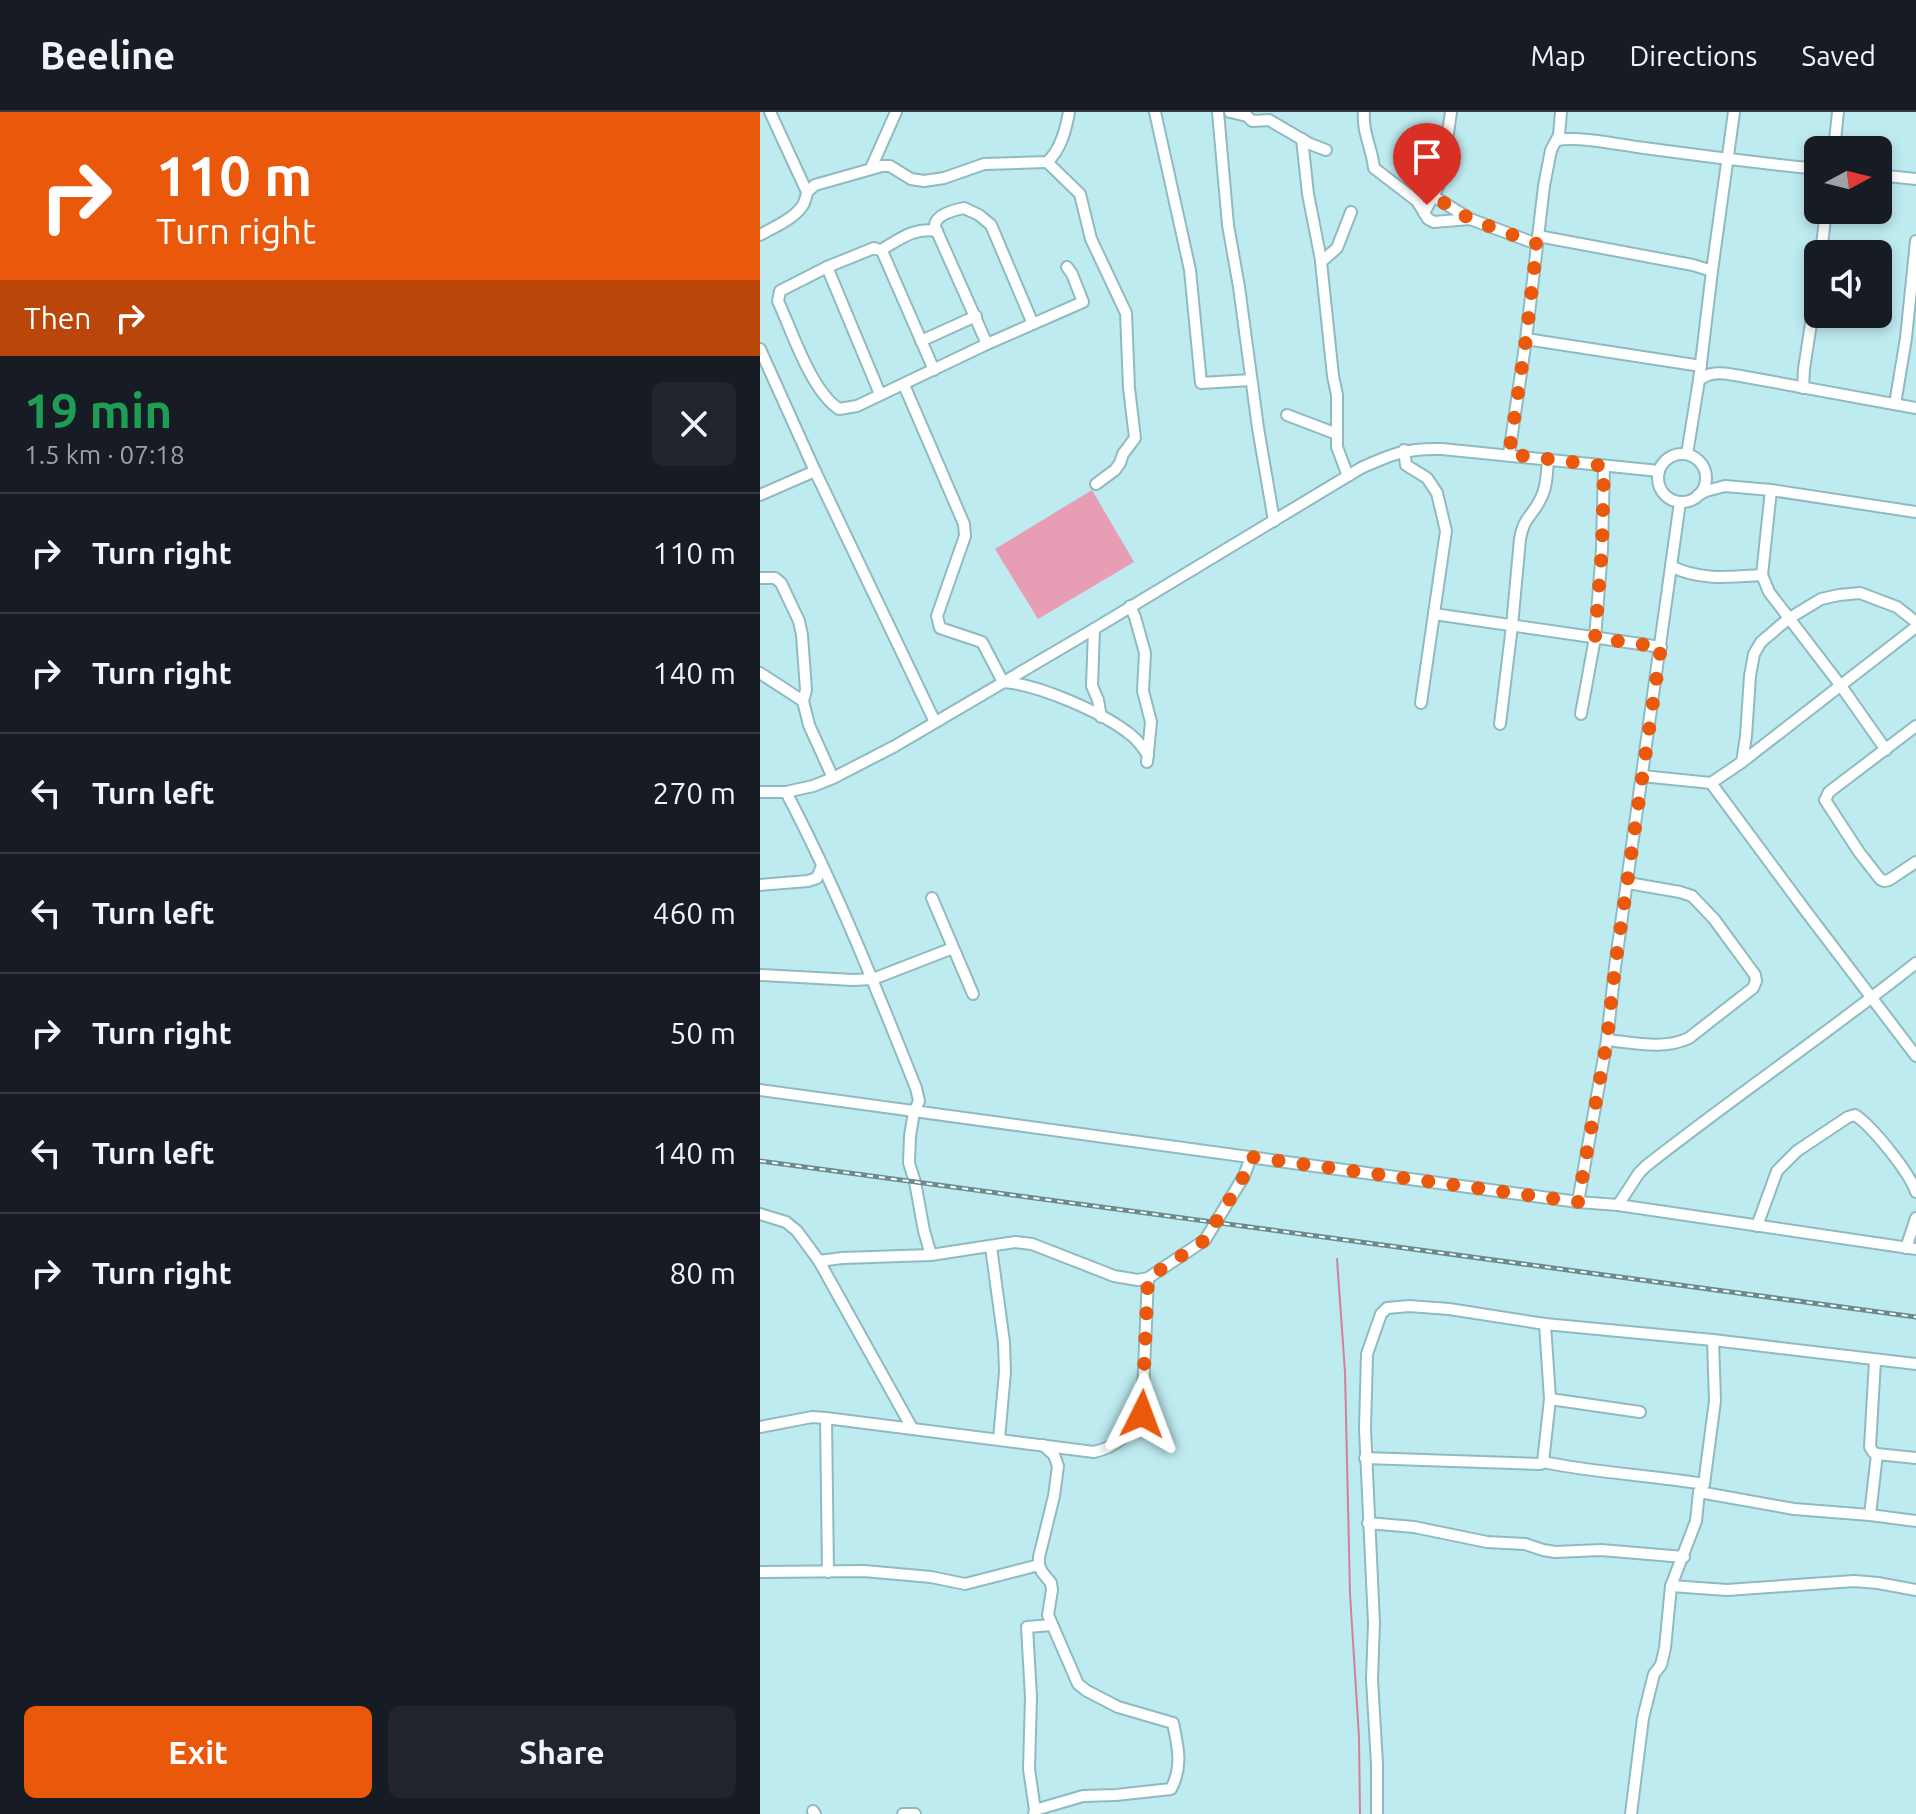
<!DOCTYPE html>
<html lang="en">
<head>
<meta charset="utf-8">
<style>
  :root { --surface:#171b24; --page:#20242c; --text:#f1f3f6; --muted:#9ea1a6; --line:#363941; --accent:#ea580c }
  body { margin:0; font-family:Ubuntu,sans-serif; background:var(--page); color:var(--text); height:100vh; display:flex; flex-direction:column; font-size:30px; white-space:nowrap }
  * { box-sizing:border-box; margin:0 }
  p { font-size:26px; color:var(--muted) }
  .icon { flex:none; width:44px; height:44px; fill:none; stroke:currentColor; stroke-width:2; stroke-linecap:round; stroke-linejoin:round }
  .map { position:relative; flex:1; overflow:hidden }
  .details { display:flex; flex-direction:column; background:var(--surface); width:760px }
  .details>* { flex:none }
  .top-card { background:#ea580c; color:#fff; overflow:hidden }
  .needle { width:52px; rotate:83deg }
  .tools { position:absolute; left:1044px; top:24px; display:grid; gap:16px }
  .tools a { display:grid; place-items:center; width:88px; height:88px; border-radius:12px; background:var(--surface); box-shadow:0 4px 12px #0003; font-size:40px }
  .pin { position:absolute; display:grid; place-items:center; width:68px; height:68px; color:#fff; margin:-82px -34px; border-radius:50% 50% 50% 0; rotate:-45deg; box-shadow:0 0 8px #0007 }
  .pin .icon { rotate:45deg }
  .me { position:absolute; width:88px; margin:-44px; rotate:3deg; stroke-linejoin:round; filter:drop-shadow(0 0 6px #0008) }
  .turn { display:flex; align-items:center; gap:28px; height:168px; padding:0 24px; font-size:36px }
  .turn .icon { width:104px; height:104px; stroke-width:2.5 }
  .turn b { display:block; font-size:56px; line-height:68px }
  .then { display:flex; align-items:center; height:76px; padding:0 24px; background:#0003; gap:16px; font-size:30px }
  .round { display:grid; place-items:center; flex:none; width:84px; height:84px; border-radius:12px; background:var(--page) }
  .headline { display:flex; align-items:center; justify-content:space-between; height:136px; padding:0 24px }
  h1 { font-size:48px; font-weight:700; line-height:60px; color:#1e9e55 }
  .button { display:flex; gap:16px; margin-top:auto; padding:16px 24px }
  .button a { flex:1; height:92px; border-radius:12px; background:var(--accent); color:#fff; font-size:32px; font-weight:700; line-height:92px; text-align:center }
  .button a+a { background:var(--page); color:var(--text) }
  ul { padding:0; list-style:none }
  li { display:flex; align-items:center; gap:24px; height:120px; padding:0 24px; border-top:2px solid var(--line) }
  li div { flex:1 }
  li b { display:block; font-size:30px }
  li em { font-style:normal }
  header { display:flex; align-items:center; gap:48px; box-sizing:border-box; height:112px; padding:0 40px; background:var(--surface); border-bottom:2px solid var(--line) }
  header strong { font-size:38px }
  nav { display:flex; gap:44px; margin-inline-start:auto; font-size:28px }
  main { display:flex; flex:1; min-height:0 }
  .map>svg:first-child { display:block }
</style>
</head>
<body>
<header>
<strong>Beeline</strong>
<nav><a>Map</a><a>Directions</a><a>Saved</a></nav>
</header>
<main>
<section class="details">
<div class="top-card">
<div class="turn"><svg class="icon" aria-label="right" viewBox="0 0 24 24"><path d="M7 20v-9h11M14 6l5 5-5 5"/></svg><div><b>110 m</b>Turn right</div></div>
<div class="then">Then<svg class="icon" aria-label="right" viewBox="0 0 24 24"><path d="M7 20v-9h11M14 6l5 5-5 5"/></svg></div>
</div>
<div class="headline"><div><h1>19 min</h1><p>1.5 km · 07:18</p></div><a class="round"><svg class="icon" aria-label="close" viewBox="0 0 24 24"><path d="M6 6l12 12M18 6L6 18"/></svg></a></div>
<ul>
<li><svg class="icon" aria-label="right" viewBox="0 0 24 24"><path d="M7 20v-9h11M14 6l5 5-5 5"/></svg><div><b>Turn right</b></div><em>110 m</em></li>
<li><svg class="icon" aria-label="right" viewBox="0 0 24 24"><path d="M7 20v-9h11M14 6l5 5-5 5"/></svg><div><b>Turn right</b></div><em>140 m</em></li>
<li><svg class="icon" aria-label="left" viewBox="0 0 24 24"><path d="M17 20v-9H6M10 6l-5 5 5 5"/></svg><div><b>Turn left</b></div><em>270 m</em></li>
<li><svg class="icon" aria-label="left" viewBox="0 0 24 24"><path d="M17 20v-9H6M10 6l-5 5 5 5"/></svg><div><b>Turn left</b></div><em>460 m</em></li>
<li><svg class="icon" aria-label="right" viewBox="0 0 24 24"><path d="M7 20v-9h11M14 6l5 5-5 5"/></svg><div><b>Turn right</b></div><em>50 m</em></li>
<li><svg class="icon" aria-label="left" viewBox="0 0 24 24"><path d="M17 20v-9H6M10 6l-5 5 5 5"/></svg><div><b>Turn left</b></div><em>140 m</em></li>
<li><svg class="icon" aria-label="right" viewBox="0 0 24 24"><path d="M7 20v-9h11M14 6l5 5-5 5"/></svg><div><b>Turn right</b></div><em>80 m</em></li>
</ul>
<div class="button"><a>Exit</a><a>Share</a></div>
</section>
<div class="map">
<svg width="1156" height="1702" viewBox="0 0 1156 1702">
  <rect width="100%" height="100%" fill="#beebf0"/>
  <polygon fill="#e79db3" points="332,378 374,450 278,507 235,437"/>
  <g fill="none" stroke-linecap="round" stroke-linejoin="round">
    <polyline stroke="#d87e9b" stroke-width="2" points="577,1147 585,1260 590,1482 599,1625 600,1702"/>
    <defs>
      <g id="minor">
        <polyline points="395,0 430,158 441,271 491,268"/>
        <polyline points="458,0 468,113 479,175 498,316 514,409"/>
        <polyline points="470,0 487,4 492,9 509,8 550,32 566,38"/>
        <path d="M604,0c-2,20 8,36 10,56l43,33 11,18 6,3 36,-3 67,25"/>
        <polyline points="542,27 548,82 561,148"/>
        <path d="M797,28c24,-4 63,5 87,8 58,8 116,15 174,21"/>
        <polyline points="1074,38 1078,0"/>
        <polyline points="287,50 320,82 331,127 366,201 369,276 375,326 363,342 360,351 355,358 336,372"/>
        <polyline points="111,56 136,0"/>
        <polyline points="1118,63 1156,67"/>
        <path d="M47,80l8,-7 67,-19h8l21,13 13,2 20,-3 40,-14 63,-2c14,-12 19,-33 22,-50"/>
        <polyline points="673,84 710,107"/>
        <polyline points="664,101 679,73 682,63 691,0"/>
        <path d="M0,123c14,-8 34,-16 43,-30 1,-1 4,-11 4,-13l-37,-80"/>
        <polyline points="778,124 933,153 952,159"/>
        <path d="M121,138c19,-11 33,-23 56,-19"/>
        <polyline points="1061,142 1066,98"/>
        <polyline points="67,155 120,282"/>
        <polyline points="766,227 941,254"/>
        <polyline points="161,229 216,204"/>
        <path d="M227,232l-52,-117c-1,-12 19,-17 29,-19l15,7 12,10 42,99"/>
        <polyline points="0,237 55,359 175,610"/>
        <path d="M174,258l-52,-119 -8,-3 -47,19 -47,24 -2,10c14,30 33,90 61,108l18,-3 130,-62 96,-42 -11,-28 -5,-7"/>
        <path d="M939,268c12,-9 22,-7 36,-5l181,33"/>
        <path d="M144,273l60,139 1,12 -28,80 3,12 42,14 21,40c35,2 101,31 128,53 7,5 12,13 17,20"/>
        <polyline points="1043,276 1044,257 1058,166"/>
        <polyline points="1135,292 1146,226 1156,129"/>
        <polyline points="527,303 577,322"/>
        <polyline points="644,338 646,353 667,366 677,381 686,419 661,591"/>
        <polyline points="749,342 766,227 784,74 791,38 799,23 801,0"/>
        <polyline points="927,342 939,268 952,159 974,0"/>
        <circle cx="922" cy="366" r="24"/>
        <polyline points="588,364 577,335 577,283 573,264 561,150 577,136 591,100"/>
        <polyline points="1011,378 1002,463 1009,480 1081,574 1126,638"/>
        <polyline points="0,383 55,359"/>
        <polyline points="938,383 946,379 965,374 1011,378 1156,400"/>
        <path d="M911,454c28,15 61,11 91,9"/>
        <polyline points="0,466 15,466 21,471 39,509 42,523 46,578 43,589 49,613 73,666"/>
        <polyline points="370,494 375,505 385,541 383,579 391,610 387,650"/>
        <polyline points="674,502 901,535"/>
        <polyline points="334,517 332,574 338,588 341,605"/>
        <polyline points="0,561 43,589"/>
        <polyline points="821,602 835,526 842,437 844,354"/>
        <path d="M740,612l12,-98 8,-87c4,-23 13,-23 21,-41 6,-11 6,-26 7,-39"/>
        <polyline points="1156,614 1069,680 1065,688 1099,740 1120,767 1124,769 1129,768 1156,750"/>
        <polyline points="982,650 986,624 990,564 994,542 1001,530 1028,507 1061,487 1079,483 1100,481 1137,495 1156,510"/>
        <polyline points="882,664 951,671 982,650 1156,515"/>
        <polyline points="951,671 1045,798 1156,944"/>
        <path d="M0,680h26l27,-6 20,-8 62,-32 199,-117 267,-161c31,-14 45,-20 81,-19l217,22"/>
        <path d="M26,680c50,95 90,196 130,296l3,13 -5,11 -4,24 -1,27 6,19 9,49 7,24"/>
        <polyline points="0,773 48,769 57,766 62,754"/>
        <polyline points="172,786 213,882"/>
        <polyline points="0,863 93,868 113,867 193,836"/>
        <path d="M847,928c28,3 57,10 82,-2l64,-50 3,-7 -1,-6 -41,-56 -22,-23 -12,-4 -52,-9"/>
        <polyline points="0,978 818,1090 858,1093 1156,1137"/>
        <polyline points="818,1090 847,928 855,855 920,390"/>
        <path d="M858,1093l21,-32 7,-7c89,-70 182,-133 270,-203"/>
        <polyline points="0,1102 26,1110 37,1119 59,1149 152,1316"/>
        <path d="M997,1114l20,-55 20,-20 51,-34 7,-2c18,12 54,57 61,77"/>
        <polyline points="231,1135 244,1230 245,1260 239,1327"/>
        <polyline points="1146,1136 1156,1106"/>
        <polyline points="59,1149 82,1146 171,1143 255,1130 272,1132 354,1164 378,1168 388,1166 445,1128 484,1064 491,1045"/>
        <polyline points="1115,1249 1110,1335 1113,1340 1117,1342 1156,1346"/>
        <polyline points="790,1287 880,1300"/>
        <polyline points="66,1306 68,1460"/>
        <path d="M0,1315l52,-10 14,1 268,34c22,-5 37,-18 48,-38l6,-136"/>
        <path d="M605,1346l176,6 2,-2c53,11 107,13 161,22"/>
        <polyline points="783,1350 790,1287 785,1212"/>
        <polyline points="939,1380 1034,1397 1110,1403 1156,1409"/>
        <polyline points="1110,1403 1117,1342"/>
        <polyline points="608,1411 654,1415 727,1430 765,1432 783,1438 795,1440 841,1438 924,1445"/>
        <polyline points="0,1460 104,1459 171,1465 205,1472 279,1453"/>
        <polyline points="911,1474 967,1478 1094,1469 1118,1471 1156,1478"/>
        <polyline points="275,1698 269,1657 271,1585 267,1515 292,1513"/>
        <polyline points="53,1699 55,1702"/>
        <polyline points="143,1702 155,1702"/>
        <path d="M274,1702l1,-4 48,-14 33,-1 55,-6c12,-23 7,-42 2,-66l-55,-16 -31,-16 -9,-7 -30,-69 4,-25 -1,-7 -9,-11 -3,-7v-8l15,-61 4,-30 -4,-11 -11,-10"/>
        <polyline points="617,1702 617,1652 612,1567 614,1511 605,1317 607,1242 621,1202 627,1196 649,1194 689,1197 785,1212 953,1228 1156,1252"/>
        <polyline points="871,1702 883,1606 894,1562 901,1553 905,1536 911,1474 936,1409 939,1380 944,1372 955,1289 953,1228"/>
      </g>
    </defs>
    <use href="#minor" stroke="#8fbbc0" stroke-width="14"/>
    <use href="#minor" stroke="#fff" stroke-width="10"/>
    <defs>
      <polyline id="rail" points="0,1049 1156,1205"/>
    </defs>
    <use href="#rail" stroke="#6a8a8e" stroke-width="5"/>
    <use href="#rail" stroke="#fff" stroke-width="2" stroke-dasharray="6" stroke-linecap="butt"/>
  </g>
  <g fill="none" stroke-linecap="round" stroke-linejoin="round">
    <polyline stroke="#ea580c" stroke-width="14" stroke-dasharray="0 25.2" points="382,1302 388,1166 445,1128 484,1064 491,1045 818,1090 847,928 855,855 901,535 835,526 842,437 844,354 749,342 766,227 777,132 710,107 673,84 667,93"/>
  </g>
</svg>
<div class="tools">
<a><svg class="needle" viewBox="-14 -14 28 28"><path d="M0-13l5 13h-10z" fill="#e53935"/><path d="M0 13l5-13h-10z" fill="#9ea1a6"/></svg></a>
<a><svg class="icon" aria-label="sound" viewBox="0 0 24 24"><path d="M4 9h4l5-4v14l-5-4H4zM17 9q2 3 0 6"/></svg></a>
</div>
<div class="pin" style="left:667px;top:93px;background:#d93025"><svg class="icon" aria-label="arrive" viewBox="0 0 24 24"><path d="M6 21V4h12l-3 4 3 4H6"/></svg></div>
<svg class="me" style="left:382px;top:1302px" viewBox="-20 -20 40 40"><path d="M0-17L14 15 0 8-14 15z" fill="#ea580c" stroke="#fff" stroke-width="4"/></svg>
</div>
</main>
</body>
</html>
